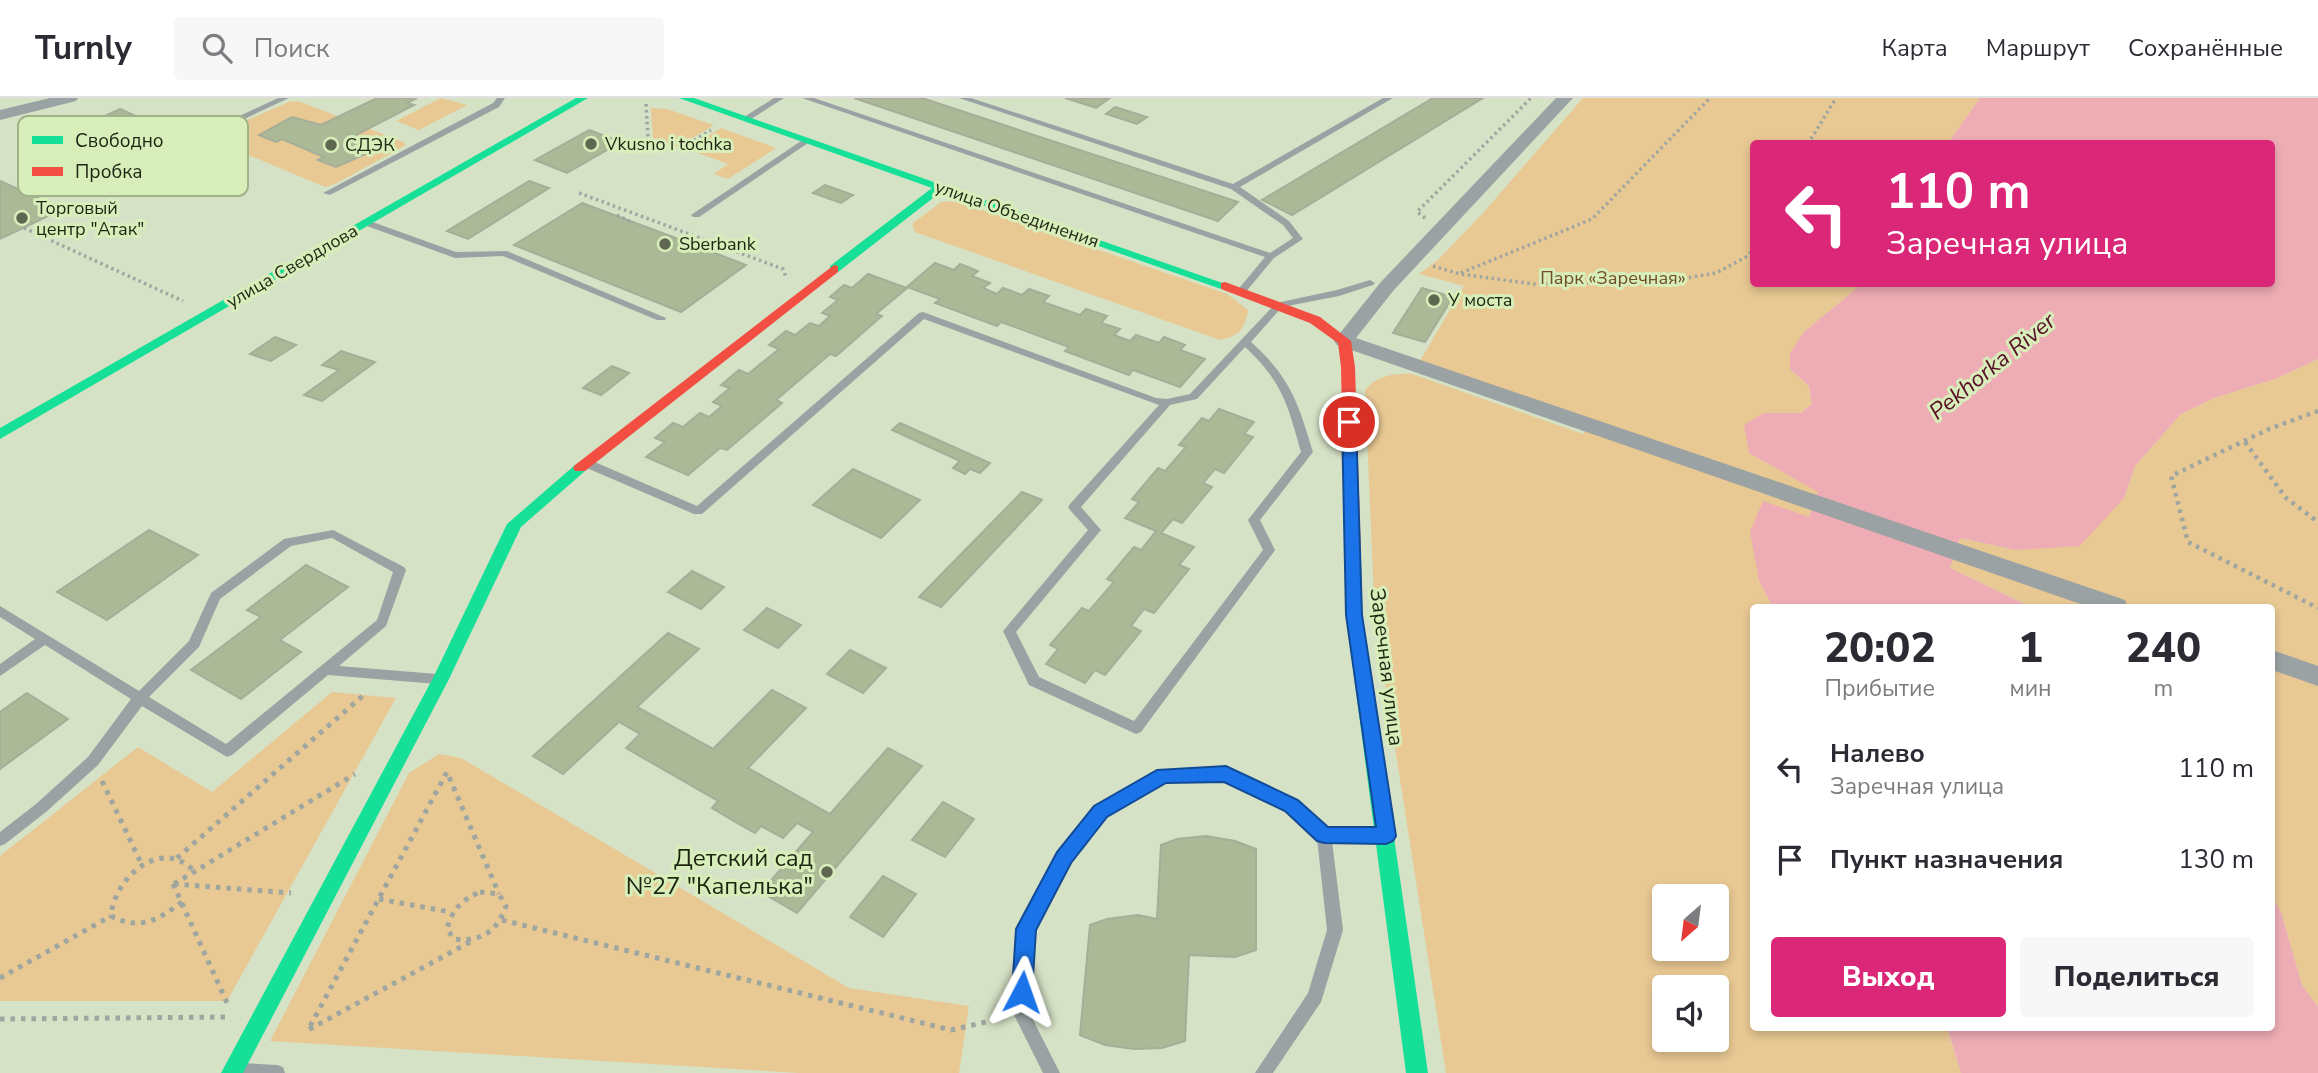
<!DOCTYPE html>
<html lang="ru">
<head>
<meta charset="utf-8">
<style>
  :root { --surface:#fff; --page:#f7f7f7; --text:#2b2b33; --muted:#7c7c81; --line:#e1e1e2; --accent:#db2777 }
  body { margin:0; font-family:"Nunito Sans",sans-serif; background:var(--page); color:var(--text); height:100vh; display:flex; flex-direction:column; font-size:26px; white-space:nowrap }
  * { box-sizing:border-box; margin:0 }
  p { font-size:23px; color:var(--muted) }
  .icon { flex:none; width:38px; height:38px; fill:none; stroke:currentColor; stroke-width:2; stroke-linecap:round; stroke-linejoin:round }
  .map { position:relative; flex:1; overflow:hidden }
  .panel { position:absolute; left:1750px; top:506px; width:525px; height:427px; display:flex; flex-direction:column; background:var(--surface); border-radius:7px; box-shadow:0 4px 10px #0003 }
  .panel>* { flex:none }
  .top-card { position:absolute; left:1750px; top:42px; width:525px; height:147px; border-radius:7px; box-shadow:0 4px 10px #0003; background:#db2777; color:#fff; overflow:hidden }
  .needle { width:46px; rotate:208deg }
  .buttons { position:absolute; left:1652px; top:786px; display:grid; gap:14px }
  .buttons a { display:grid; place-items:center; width:77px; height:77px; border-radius:7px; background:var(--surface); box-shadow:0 4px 10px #0003; font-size:35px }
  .pin { position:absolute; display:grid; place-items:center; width:60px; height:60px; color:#fff; margin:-30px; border:4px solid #fff; border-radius:50%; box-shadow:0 2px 7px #0007 }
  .me { position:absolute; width:77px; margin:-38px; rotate:4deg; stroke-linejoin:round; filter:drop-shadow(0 0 5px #0008) }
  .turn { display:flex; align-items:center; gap:24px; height:147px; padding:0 21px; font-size:32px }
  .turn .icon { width:91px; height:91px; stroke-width:2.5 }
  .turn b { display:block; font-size:49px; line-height:60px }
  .eta { display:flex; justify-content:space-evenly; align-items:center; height:119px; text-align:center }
  .eta b { font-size:42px; font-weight:800; line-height:49px }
  .primary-button { display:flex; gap:14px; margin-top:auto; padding:14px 21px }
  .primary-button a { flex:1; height:80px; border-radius:7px; background:var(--accent); color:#fff; font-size:28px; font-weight:800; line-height:80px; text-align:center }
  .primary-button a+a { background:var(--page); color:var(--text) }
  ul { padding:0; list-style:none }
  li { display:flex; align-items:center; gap:21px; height:91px; padding:0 21px }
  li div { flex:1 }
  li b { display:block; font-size:26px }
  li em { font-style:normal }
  header { display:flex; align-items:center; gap:42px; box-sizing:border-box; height:98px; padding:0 35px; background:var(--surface); border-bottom:2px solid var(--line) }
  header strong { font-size:33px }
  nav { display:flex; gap:38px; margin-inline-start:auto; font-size:24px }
  .search { width:490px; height:63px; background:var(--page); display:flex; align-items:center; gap:18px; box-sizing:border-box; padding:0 24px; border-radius:7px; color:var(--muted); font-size:26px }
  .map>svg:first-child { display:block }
</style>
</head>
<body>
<header>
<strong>Turnly</strong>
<div class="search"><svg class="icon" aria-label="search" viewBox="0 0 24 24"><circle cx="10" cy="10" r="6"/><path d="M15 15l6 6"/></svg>Поиск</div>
<nav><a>Карта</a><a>Маршрут</a><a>Сохранённые</a></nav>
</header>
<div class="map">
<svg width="2318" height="975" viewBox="0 0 2318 975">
  <rect width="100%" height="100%" fill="#d6e2c6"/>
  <g fill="#e8c893" fill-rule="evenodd">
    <polygon points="441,0 467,7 419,32 396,23"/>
    <path d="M1583,0h397l-32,45 -194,1v140h108l-58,48 -14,37 19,17 3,18 -11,9h-37l-15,40 70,39 -10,25 -50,64 14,26h-19v420h193l14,46h-515l-71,-453 -10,-230c11,-14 30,-17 47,-16l171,60 8,-13 -171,-60 44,-75 -45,-12 20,-15 43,-45zM1664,798h53v52h-53zM1664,889h53v53h-53z"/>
    <polygon points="291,3 301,4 403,44 406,47 335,86 325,89 215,43 213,40 218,35"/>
    <polygon points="651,10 667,11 714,27 678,49 653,40"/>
    <polygon points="721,30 776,50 728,81 714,76 728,66 687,51"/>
    <path d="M956,103l271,93 21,16c-2,18 -10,27 -28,30l-305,-108 -3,-8 29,-22z"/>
    <polygon points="2318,261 2318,909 2302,887 2281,814 2272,798 2272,509 2031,509 1950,470 1960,440 2016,452 2124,400 2135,368 2181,316 2214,300 2275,281"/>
    <polygon points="332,594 396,600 227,903 0,903 0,758 138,649 212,694"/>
    <polygon points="439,656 461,660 849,890 969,908 959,975 800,975 270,943 409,675"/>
  </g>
  <g fill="#eeadb4">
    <polygon points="1980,0 2318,0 2318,261 2275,281 2214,300 2181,316 2135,368 2124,400 2080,448 2016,452 1960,440 1950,470 2031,509 1773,509 1759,483 1750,434 1763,403 1809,419 1818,394 1749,355 1744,327 1764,315 1801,315 1812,306 1809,288 1790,271 1790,255 1804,234 1862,186 2272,186 2272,46 1948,45"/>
    <polygon points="2272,798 2281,814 2302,887 2318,909 2318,975 1961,975 1947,929 2272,929"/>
  </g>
  <g fill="#acb997" stroke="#a5ae98" stroke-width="2">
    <polygon points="377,0 417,0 407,5 414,7 350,40 375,52 336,69 318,62 324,59 282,41 276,44 259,37 292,19 321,27"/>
    <polygon points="854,0 922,0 1238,104 1218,123"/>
    <polygon points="1065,0 1110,0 1096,10"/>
    <polygon points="1433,0 1483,0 1292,117 1262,102"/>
    <polygon points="1115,9 1147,19 1137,26 1106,16"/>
    <polygon points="120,11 149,24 84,53 55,40"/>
    <polygon points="589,32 621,44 567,75 535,62"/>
    <polygon points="0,83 63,111 0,141"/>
    <polygon points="529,83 549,90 468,141 447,133"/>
    <polygon points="825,87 853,97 841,105 813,95"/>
    <polygon points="582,105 681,142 746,167 681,214 514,147"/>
    <polygon points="935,165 954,172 960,166 978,173 972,178 990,185 983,190 997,196 1003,190 1022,197 1029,191 1049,198 1043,204 1080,217 1086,211 1107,218 1101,225 1120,231 1114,237 1130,243 1136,237 1159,245 1164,239 1185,247 1180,252 1205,261 1180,289 1133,272 1129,277 1065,253 1069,249 1001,224 997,228 935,205 940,201 907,189"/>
    <polygon points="868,176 907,190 876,216 882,218 836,258 830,256 776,302 782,305 727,352 720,350 688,377 646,359 665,344 655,340 673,325 683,329 700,315 709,319 722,308 713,304 730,290 721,287 739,272 748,276 779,251 769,247 786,233 795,237 810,225 819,228 830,218 822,215 838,202 830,199 844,187 852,190"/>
    <polygon points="1422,190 1453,199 1425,244 1393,235"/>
    <polygon points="275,239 296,247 271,263 250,256"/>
    <polygon points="341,253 375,264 322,303 304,297 339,272 322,267"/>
    <polygon points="612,268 629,275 601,297 583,290"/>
    <polygon points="1219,311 1254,324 1244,336 1253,339 1224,375 1215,371 1203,385 1212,389 1182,425 1173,421 1161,435 1194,449 1179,467 1189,471 1154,515 1144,511 1131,528 1141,533 1105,577 1095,572 1085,585 1046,566 1058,551 1050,547 1082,510 1089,513 1114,484 1107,481 1134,449 1141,452 1156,433 1125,420 1139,404 1132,401 1158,370 1165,373 1186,349 1179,347 1202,320 1209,323"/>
    <polygon points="900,325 990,365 980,375 970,371 965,376 953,370 960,363 892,332"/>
    <polygon points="853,371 920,402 881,440 813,407"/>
    <polygon points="1022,394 1042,402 941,509 919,499"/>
    <polygon points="149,432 198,457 107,522 57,494"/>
    <polygon points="306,467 348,489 280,542 301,554 241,601 191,572 261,519 247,512"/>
    <polygon points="692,473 724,489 701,511 668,494"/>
    <polygon points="767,510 801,527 778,550 744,532"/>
    <polygon points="668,535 699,551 637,609 713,651 772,592 806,610 748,670 830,716 888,650 922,668 797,815 761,794 813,734 797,725 783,740 761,728 755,735 737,725 712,710 718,703 626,650 640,636 619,624 563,676 533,658"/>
    <polygon points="850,552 886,570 863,595 827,576"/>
    <polygon points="27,595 68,621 0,671 0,614"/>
    <polygon points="943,704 974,721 945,759 912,742"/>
    <polygon points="1206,738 1235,743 1256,751 1256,852 1235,859 1189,857 1185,943 1162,950 1134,951 1105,947 1080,937 1090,827 1107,821 1138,817 1157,821 1161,747 1177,741"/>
    <polygon points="883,778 916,796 883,839 850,819"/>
  </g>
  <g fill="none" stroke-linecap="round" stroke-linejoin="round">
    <g stroke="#9fa6a0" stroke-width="3.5" stroke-dasharray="2.5 3.5" stroke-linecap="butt">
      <polyline points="646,6 648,41"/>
      <polyline points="1808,46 1836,0"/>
      <polyline points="679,52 711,32"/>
      <polyline points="579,95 783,171 786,179"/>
      <polyline points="617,117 633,125"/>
      <polyline points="1425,120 1417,114 1531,0"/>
      <polyline points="24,130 183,203"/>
      <polyline points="1433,168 1460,176 1534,186 1674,182 1716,175 1748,158 1754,150"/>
      <polyline points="1461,175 1592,121 1710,0"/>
    </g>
    <g stroke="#9fa6a0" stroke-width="4.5" stroke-dasharray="3.5 5" stroke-linecap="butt">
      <polyline points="2318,313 2269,331 2171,378 2188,444 2318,510"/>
      <polyline points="2245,344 2286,400 2318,424"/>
    </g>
    <g stroke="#9fa6a0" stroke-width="5" stroke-dasharray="4.5 6" stroke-linecap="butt">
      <polyline points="102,683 142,767"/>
      <polyline points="177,760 366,595"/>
      <polyline points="173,786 229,909"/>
      <polyline points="174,786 355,676"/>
      <polyline points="174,786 291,795"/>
      <path d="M480,794l19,2 7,12c-9,26 -25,36 -52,33l-7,-10c5,-20 15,-29 33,-37z"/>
      <polyline points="379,801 450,814"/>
      <path d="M182,804c-24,18 -42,29 -71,14 3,-38 50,-80 83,-45"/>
      <polyline points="502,822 951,932 1003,920"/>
      <polyline points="470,844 308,932 447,674 499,796"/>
      <polyline points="0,880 111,818"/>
      <polyline points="0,921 225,919"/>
    </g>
    <g fill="#9aa2a3" fill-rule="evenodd">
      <polygon points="278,0 289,0 199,42 192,40"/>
      <polygon points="497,0 505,0 499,9 330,97 323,95 493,5"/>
      <polygon points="774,0 784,0 748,23 741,21"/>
      <polygon points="802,0 814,0 1270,155 1293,140 1283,127 1231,91 959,0 971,0 1233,86 1383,0 1393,0 1240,89 1289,123 1303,141 1274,160 1244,196 1241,197 1236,194 1265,159"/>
      <polygon points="804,41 811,43 699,119 693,119 691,117"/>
      <polygon points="367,122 456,154 507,153 666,220 665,222 657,222 503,158 455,160 364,127 364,123"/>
      <path d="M1370,182l5,3 -2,2 -34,11 -57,11 -31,35c39,35 47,60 62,110l-53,68 15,30 -2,3 -132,179 -5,2 -107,-49 -26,-54 85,-101 -18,-20 -2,-3 2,-3 89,-99 -235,-86 -222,195h-8l-112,-48 -2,-3 6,-4 4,1 107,46 222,-193 4,-1 233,86 11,1 23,-5 86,-91 61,-13zM1245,249c37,34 43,58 56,105l-53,68 15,30 -129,171 -95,-44 -23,-45 85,-102 -20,-23 89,-102 27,-6z"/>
      <path d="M333,432l71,37 2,3 -20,56 -47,40 98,8 5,1 2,4 -2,4 -5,1 -109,-9 -96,80 -5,2 -85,-51 -44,59 -52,47 -41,32 -5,2v-14l36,-28 52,-47 43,-58 -86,-54 -45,31v-12l35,-25 -35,-22v-11l139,85 50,-50 22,-48 73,-54zM332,440l61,34 -16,48 -151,124 -77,-47 50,-50 21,-48 71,-53z"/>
      <polygon points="1226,670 1296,704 1327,731 1379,732 1384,734 1386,738 1384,742 1379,744 1332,743 1343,832 1321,904 1273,975 1255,975 1308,895 1327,832 1317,740 1286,712 1225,682 1165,683 1106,717 1069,765 1034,832 1029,914 1060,975 1043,975 1013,915 1018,831 1059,755 1096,709 1158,673"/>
      <polygon points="242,965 277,967 283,969 285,975 235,975 236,967"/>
    </g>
    <g fill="#9aa2a3" fill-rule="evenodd">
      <polygon points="50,0 78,0 76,3 0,22 0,12"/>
      <polygon points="1556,0 1573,0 1393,193 1356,240 2125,502 2128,509 2089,509 1337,247 1334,243 1337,239 1380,185"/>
      <polygon points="2272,552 2318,568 2318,588 2272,572"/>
    </g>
    <g fill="#16e098" fill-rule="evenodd">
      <polygon points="576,0 588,0 0,341 0,330"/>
      <polygon points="679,0 694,0 1231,188 1229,191 1221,191 942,93 838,174 830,174 830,168 932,90"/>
      <polygon points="580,365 587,370 585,373 521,429 449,581 243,975 221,975 433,580 507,426 575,367"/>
      <polygon points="1353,454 1361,460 1362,517 1428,975 1406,975 1346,517 1345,460"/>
    </g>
    <g fill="#f24e42" fill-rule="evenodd">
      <polygon points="834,167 838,168 838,174 585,373 575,373 573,370 575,367"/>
      <polygon points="1225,184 1320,219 1351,243 1355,269 1361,460 1358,464 1348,464 1345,460 1341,269 1338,245 1310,225 1221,191 1221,185"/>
    </g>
  </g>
  <polygon fill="#1a73e8" stroke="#114b97" stroke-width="2" points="1349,319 1356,324 1362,517 1396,738 1393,743 1386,746 1324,745 1317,743 1285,713 1224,684 1166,685 1107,719 1071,765 1036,832 1032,894 1029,901 1022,904 1015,901 1012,894 1016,831 1057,754 1094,708 1157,672 1226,668 1298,702 1328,729 1376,729 1346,517 1342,324"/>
  <g fill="#5e6851" stroke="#d8eeba" stroke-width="2.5">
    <circle cx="591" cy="46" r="7"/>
    <circle cx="331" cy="47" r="7"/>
    <circle cx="22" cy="120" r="7"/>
    <circle cx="665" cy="146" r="7"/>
    <circle cx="1434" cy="202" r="7"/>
    <circle cx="827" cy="774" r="7"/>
  </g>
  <g text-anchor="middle" stroke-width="6" stroke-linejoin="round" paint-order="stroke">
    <g font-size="18" fill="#1e2612" stroke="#d8eeba" text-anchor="start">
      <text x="605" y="52">Vkusno i tochka</text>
      <text x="345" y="53">СДЭК</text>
      <text x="36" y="116">Торговый<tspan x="36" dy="21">центр "Атак"</tspan></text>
      <text x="679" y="152">Sberbank</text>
      <text x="1448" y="208">У моста</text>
    </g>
    <g font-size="18" fill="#1e2612" stroke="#d8eeba">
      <text transform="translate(1017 116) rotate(19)" y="6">улица Объединения</text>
      <text transform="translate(292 168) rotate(-30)" y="6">улица Свердлова</text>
    </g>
    <g font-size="18" fill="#714d27" stroke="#d8eeba">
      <text x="1613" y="186">Парк «Заречная»</text>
    </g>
    <g font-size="21" fill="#1e2612" stroke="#d8eeba">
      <text transform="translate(1387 569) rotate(83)" y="7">Заречная улица</text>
    </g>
    <g font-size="23" font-style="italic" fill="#5a0f29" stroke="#d8eeba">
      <text transform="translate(1992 268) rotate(-39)" y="8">Pekhorka River</text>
    </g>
    <g font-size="24" fill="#1e2612" stroke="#d8eeba" text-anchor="end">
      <text x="813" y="768">Детский сад<tspan x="813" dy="28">№27 "Капелька"</tspan></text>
    </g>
  </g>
  <rect x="18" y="18" width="230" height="80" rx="10" fill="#d8eeba" stroke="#a0b288" stroke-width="2"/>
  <rect x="32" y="38" width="31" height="8" fill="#16e098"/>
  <rect x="32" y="69" width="31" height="9" fill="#f24e42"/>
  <g font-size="19" fill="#1e2612">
    <text x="75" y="49">Свободно</text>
    <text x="75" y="80">Пробка</text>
  </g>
</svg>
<div class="buttons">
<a><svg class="needle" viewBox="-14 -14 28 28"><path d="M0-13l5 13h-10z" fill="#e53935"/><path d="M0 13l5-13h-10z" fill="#7c7c81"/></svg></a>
<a><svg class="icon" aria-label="sound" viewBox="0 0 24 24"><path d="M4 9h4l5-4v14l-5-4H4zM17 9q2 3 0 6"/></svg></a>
</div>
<div class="pin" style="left:1349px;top:324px;background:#d93025"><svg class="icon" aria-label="arrive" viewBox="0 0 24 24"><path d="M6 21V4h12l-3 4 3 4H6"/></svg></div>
<svg class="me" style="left:1022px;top:894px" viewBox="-20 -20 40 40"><path d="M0-17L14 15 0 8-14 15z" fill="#1a73e8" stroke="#fff" stroke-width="4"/></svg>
<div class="top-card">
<div class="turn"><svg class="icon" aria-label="left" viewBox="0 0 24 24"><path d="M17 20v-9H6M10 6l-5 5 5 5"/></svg><div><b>110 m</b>Заречная улица</div></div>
</div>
<section class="panel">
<div class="eta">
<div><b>20:02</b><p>Прибытие</p></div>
<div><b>1</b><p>мин</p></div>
<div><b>240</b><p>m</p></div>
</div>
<ul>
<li><svg class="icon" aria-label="left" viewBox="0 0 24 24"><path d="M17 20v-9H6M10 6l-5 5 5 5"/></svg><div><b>Налево</b><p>Заречная улица</p></div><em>110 m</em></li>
<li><svg class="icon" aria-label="arrive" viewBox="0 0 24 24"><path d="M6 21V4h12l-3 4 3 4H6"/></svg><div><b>Пункт назначения</b></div><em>130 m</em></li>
</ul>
<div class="primary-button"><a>Выход</a><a>Поделиться</a></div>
</section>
</div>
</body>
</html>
